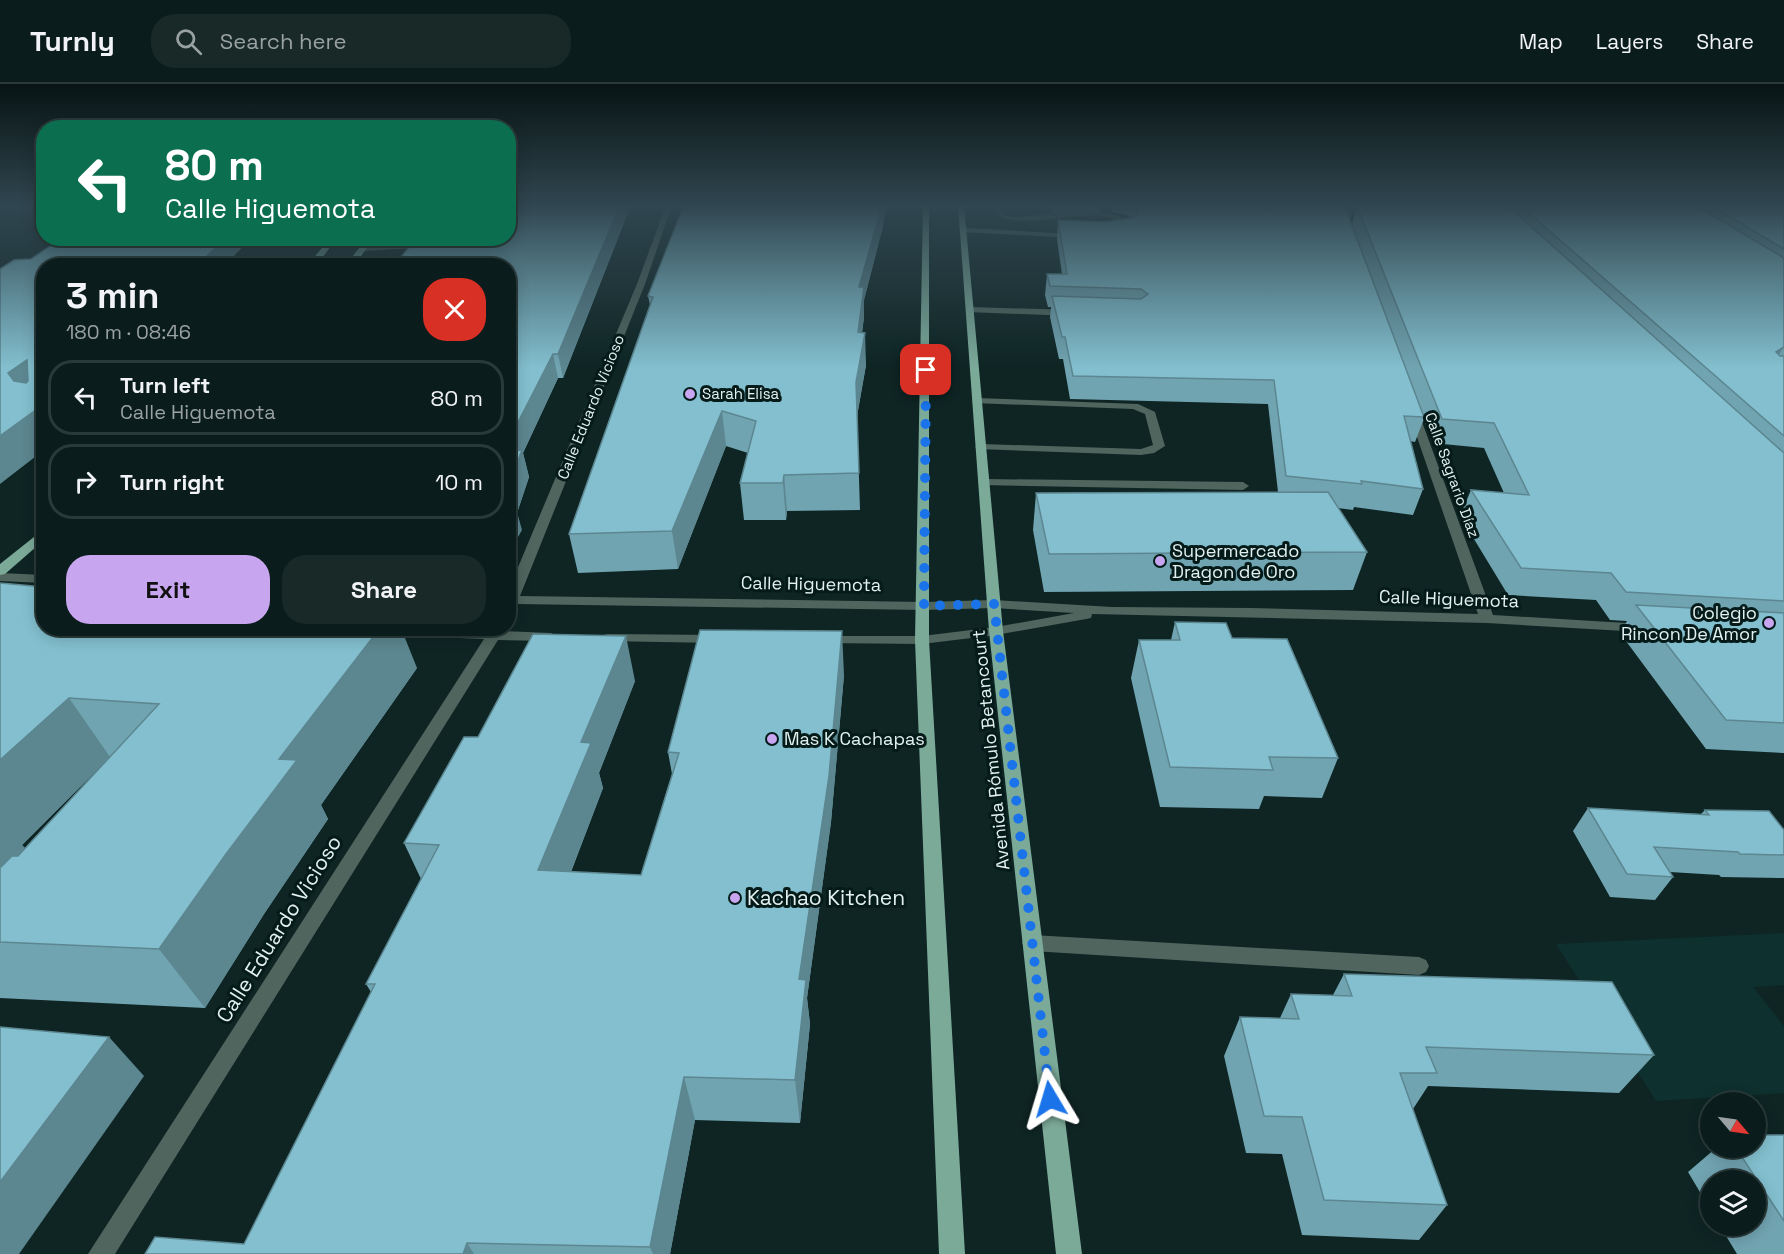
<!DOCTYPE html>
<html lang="en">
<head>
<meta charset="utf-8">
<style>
  :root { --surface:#0a1c1b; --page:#182928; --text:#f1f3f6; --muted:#99a1a3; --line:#2a3a3a; --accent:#c8a5ef }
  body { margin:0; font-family:"Space Grotesk",sans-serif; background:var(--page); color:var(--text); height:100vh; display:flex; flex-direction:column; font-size:22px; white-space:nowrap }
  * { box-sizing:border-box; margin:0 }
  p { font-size:20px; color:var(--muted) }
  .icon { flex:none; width:33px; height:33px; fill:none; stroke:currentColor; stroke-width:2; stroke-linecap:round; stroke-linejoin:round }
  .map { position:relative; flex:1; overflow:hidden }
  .sheet { position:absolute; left:36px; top:174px; width:480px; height:378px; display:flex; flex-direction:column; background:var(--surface); border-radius:24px; box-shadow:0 3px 15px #0003,0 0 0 2px var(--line) }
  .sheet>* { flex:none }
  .hud { position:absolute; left:36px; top:36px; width:480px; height:126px; border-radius:24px; box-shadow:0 3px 15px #0003,0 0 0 2px var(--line); background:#0b6e4f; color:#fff; overflow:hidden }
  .needle { width:39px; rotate:119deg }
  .fabs { position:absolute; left:1700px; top:1008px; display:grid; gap:12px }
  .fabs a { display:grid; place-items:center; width:66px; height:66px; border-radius:50%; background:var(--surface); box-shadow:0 3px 15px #0003,0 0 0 2px var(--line); font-size:30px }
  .pin { position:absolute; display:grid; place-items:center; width:51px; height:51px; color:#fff; margin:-26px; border-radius:12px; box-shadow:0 3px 9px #0006 }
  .me { position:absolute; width:66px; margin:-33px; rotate:353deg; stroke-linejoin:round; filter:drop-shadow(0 0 4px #0008) }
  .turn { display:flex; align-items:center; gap:21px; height:126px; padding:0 30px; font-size:27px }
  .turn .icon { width:78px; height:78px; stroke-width:2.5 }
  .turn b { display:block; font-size:42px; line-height:51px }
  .round { display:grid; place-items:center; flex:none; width:63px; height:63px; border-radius:24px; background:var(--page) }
  .overview { display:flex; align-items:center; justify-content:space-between; height:102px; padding:0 30px }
  h1 { font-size:36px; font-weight:700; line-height:45px }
  .action { display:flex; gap:12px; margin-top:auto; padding:12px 30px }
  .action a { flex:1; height:69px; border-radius:24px; background:var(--accent); color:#111; font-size:24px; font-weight:700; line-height:69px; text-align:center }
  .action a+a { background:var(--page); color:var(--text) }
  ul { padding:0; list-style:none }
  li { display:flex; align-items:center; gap:18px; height:75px; margin:0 12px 9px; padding:0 18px; border:3px solid var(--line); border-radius:24px }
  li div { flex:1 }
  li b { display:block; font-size:22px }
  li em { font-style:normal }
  header { display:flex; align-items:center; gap:36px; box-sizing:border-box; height:84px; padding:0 30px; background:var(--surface); border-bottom:2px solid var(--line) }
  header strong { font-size:28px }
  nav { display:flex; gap:33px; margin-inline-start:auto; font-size:21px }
  .search { width:420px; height:54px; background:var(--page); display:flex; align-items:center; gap:15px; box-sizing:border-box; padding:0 21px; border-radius:24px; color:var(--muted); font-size:22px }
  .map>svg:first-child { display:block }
</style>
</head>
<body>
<header>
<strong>Turnly</strong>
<div class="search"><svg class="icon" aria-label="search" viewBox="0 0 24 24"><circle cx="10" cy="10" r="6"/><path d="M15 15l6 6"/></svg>Search here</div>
<nav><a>Map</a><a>Layers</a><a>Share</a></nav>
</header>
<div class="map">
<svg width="1784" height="1170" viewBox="0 0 1784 1170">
  <rect width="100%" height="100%" fill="#0e2524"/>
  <polygon fill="#0e302f" points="1784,849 1784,901 1753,903 1784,942 1784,1009 1656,1017 1556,860"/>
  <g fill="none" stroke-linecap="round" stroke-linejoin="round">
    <g fill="#4f655d" fill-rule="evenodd">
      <polygon points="666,121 672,121 645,200 520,512 924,518 994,516 1112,523 1251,524 1478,530 1408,327 1413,324 1418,327 1493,531 1642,540 1649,544 1642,548 1487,539 1092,530 1091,534 1086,535 996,551 922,560 824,559 819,558 817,555 819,552 922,552 996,543 1074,529 994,524 924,526 517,520 513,528 508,529 508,507 637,200"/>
      <path d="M993,121h6l4,9 8,3c33,0 99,-16 125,9l-8,8 -4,-2 4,-6c-33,-25 -92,6 -130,-10z"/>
      <path d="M1348,121h6l-4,20 3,8 -4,2c-10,-7 -4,-20 -1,-30z"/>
      <path d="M963,144c39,1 76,5 115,6l4,2 -4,2 -118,-6z"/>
      <polygon points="419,159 441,161 452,167 448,169 419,164 362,167 358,165 362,163"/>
      <polygon points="970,223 1072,226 1076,229 1072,232 967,228 966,226"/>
      <polygon points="977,314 1138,320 1155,328 1165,362 1154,369 1141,371 977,365 975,363 981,360 1141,365 1153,361 1145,330 1133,325 973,319 972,317"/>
      <polygon points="985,395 1243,398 1249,402 1243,406 981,401 981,397"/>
      <polygon points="0,489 44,491 44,499 0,497"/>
      <polygon points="378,544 489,546 501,544 503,547 551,549 558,553 551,557 498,556 115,1170 88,1170 484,555 383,551 378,550 376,547"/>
      <polygon points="608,550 719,551 726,555 719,559 603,557 601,554 603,551"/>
      <polygon points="1032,851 1419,873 1426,876 1429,882 1426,888 1419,891 1032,867 1025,865 1022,859 1025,853"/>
    </g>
    <g fill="#7caa99" fill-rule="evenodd">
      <polygon points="923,121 929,121 929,556 965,1170 939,1170 915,556"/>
      <polygon points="958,121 964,121 1003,547 1082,1170 1056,1170 989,547"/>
      <polygon points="330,154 337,154 316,182 307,182"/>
      <polygon points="367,154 374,154 354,182 345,182"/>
      <polygon points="44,445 44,456 5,490 0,491 0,480"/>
    </g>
  </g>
  <g fill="#71a4b1" fill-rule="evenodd">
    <polygon points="508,121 631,121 563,294 558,294 523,369 529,393 517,429 522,446 430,163 436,159 434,159 433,154 508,154"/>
    <polygon points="1051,121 1100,121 1099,128 1053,129"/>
    <polygon points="1113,121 1346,121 1345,124 1378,211 1352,141 1356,121 1355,121 1784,121 1784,669 1706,665 1620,549 1627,537 1610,536 1596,516 1508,511 1460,432 1471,406 1504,409 1484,364 1433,359 1424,335 1415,358 1410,357 1423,405 1413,431 1354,423 1353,426 1338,424 1367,468 1353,506 1044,508 1033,446 1036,409 1278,408 1268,320 1070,315 1063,275 1059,275 1050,233 1051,223 1048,223 1045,211 1047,190 1062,190 1057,155 1058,136 1105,138 1131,134 1128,131 1112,128"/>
    <polygon points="883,142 864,216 864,233 862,249 866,281 857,332 860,426 787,427 786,436 744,436 740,399 748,369 726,362 678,485 578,489 569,450 650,221 648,212"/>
    <path d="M0,499l417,85 -96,137 7,14 -64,95 -59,94 -205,-10zM110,673l-85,91 -3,-3z"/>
    <polygon points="1175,538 1232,554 1338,674 1322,714 1264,712 1259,725 1160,723 1131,594 1139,556 1171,556"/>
    <polygon points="844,591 831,738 807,914 810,940 800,1039 695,1036 670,1170 145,1170 244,1160 371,908 366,900 421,795 404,759 478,653 635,597 599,689 603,704 571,788 641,791 672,690 668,668"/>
    <polygon points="1588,724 1701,730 1705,726 1784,746 1784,794 1721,793 1719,791 1670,788 1673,793 1655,816 1610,813 1573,747"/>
    <polygon points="1344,890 1654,971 1619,1009 1428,1002 1413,1025 1447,1121 1419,1156 1302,1151 1282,1070 1246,1069 1224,972 1240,933 1280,934 1291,910 1333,911"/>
    <polygon points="1784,1051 1784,1170 1737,1170 1720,1142 1755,1142 1755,1096 1710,1096 1710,1125 1688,1088 1716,1064 1755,1064"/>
  </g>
  <g fill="#5c8690">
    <polygon points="620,121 631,121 563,294 558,270"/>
    <polygon points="882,121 887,121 883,142 864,216 864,233 858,280 858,248 859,203"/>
    <polygon points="215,154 251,154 233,173 236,181 235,182 196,182"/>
    <polygon points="865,249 866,281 857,332 856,298"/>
    <polygon points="1783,263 1770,286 1776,268"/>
    <polygon points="553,270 558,294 523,369 529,393 517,429 522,446 508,471 508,358"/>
    <polygon points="27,276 44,305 26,320 8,289"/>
    <polygon points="44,320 44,366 0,400 0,352"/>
    <polygon points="722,327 726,362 678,485 672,447"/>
    <polygon points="784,391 787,427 786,436 783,399"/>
    <polygon points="380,544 401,544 417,584 321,721 328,735 264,830 205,924 159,865 279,675"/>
    <polygon points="842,547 844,591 831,738 807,914 810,940 800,1039 795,996 799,895"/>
    <polygon points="626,552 635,597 599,689 603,704 554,831 538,786 581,658"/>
    <polygon points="69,614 110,673 22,761 28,768 0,796 0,676"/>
    <polygon points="109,953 144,992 19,1170 0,1170 0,1098"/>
    <polygon points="684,993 695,1036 670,1170 653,1170 650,1163"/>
    <polygon points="467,1159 474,1170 463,1170"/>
  </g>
  <g fill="#83bfce" stroke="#5c8690" stroke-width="1.5" fill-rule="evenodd">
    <polygon points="508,121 620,121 558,270 553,270 508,358 508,182 394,182 409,163 430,163 444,154 508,154"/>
    <polygon points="684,121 882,121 859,203 864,203 858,248 865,249 856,298 859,389 784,391 783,399 740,399 756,337 722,327 672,447 569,450 653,213 648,212"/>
    <polygon points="1139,121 1346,121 1345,123 1424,333 1404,332 1423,405 1361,397 1362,400 1286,392 1274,296 1073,292 1065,253 1062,253 1052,212 1141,215 1148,210 1141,205 1050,202 1047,190 1067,190 1058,136 1105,138 1136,133 1140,122"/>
    <polygon points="1358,121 1507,121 1784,369 1784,517 1626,508 1611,489 1521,484 1471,406 1529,411 1494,339 1442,335 1357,122"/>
    <polygon points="1520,121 1695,121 1784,174 1784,263 1776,268 1780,272 1784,272 1784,352"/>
    <polygon points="1711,121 1784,121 1784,165"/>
    <path d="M62,154l163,1 -29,27h-152v138l-44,32v-167l14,-9 17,-1zM27,276l1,21 -2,2 -12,-2 -6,-8z"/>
    <polygon points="522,366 508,403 508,367"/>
    <polygon points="1328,408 1367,468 1049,470 1036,409"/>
    <polygon points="508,418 514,418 508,428"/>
    <polygon points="0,499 44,503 44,544 380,544 279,675 297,676 226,770 159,865 0,858 0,784 12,772 18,772 159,620 69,614 0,676"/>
    <polygon points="1636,521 1784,529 1784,639 1726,636"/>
    <polygon points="1175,538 1226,539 1232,554 1287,555 1338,674 1269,673 1273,686 1170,683 1139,556 1180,556"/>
    <polygon points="700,546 842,547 829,692 799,895 806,896 795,996 684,993 650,1163 467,1159 463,1170 145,1170 155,1153 244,1160 375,900 366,900 439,761 404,759 464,653 478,653 533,550 626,552 581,658 591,659 538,786 641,791 679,669 668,668"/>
    <polygon points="1588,724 1709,731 1705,726 1769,727 1784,746 1784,771 1740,770 1738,768 1654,763 1673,793 1627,790"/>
    <polygon points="1344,890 1612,898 1654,971 1426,963 1437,989 1400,989 1447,1121 1324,1116 1302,1033 1264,1032 1240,933 1299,935 1291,910 1352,912"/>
    <polygon points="0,943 109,953 0,1098"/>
    <polygon points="1755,1051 1784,1051 1784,1137 1736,1064 1755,1064"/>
  </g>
  <linearGradient id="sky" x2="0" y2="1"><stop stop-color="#081414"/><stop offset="0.43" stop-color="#304650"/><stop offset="1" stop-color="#304650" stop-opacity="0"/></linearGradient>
  <rect width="1784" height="284" fill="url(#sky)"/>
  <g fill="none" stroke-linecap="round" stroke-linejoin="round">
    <polyline stroke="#1a73e8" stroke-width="10" stroke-dasharray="0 18" points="926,286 924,522 994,520 1050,1015"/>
  </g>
  <g fill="#c8a5ef" stroke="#051b1a" stroke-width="2">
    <circle cx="690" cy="310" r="6"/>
    <circle cx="1160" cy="477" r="6"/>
    <circle cx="1769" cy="539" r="6"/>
    <circle cx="772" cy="655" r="6"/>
    <circle cx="735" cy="814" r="6"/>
  </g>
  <g text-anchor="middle" stroke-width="6" stroke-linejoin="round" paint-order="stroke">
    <g font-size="15" fill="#e2f0ef" stroke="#051b1a" text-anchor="start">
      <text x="702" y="315">Sarah Elisa</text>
    </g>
    <g font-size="15" fill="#e2f0ef" stroke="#051b1a">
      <text transform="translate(591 323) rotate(-68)" y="5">Calle Eduardo Vicioso</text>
      <text transform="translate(1452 391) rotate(70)" y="5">Calle Sagrario Díaz</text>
    </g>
    <g font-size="18" fill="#e2f0ef" stroke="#051b1a" text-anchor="start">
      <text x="1172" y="473">Supermercado<tspan x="1172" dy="21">Dragon de Oro</tspan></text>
      <text x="1757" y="535" text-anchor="end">Colegio<tspan x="1757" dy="21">Rincon De Amor</tspan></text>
      <text x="784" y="661">Mas K Cachapas</text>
    </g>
    <g font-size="18" fill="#e2f0ef" stroke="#051b1a">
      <text transform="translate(811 500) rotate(1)" y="6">Calle Higuemota</text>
      <text transform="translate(1449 515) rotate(2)" y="6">Calle Higuemota</text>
      <text transform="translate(991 666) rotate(-96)" y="6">Avenida Rómulo Betancourt</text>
    </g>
    <g font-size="21" fill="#e2f0ef" stroke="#051b1a" text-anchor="start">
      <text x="747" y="821">Kachao Kitchen</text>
    </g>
    <g font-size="21" fill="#e2f0ef" stroke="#051b1a">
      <text transform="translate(279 845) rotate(-58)" y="7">Calle Eduardo Vicioso</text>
    </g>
  </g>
</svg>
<div class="fabs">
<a><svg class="needle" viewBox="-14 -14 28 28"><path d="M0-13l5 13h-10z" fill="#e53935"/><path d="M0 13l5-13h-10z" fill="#99a1a3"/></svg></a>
<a><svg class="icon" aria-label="layers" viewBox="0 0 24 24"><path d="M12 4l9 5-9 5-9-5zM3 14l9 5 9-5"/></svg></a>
</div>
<div class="pin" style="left:926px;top:286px;background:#d93025"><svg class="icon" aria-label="arrive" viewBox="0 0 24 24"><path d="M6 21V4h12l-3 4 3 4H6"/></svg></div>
<svg class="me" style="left:1050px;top:1015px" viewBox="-20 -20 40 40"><path d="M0-17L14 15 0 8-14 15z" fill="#1a73e8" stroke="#fff" stroke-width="4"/></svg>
<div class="hud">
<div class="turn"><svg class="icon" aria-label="left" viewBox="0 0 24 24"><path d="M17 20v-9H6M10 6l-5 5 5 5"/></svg><div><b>80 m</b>Calle Higuemota</div></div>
</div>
<section class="sheet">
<div class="overview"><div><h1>3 min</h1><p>180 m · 08:46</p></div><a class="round" style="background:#d93025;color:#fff"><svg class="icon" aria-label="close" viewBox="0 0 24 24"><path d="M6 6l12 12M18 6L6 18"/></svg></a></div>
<ul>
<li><svg class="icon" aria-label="left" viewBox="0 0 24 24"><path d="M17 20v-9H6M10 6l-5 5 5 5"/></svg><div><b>Turn left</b><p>Calle Higuemota</p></div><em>80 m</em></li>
<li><svg class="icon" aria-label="right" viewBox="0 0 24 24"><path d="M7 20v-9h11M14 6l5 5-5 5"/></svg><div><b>Turn right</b></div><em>10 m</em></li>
</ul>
<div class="action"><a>Exit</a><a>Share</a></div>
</section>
</div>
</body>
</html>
